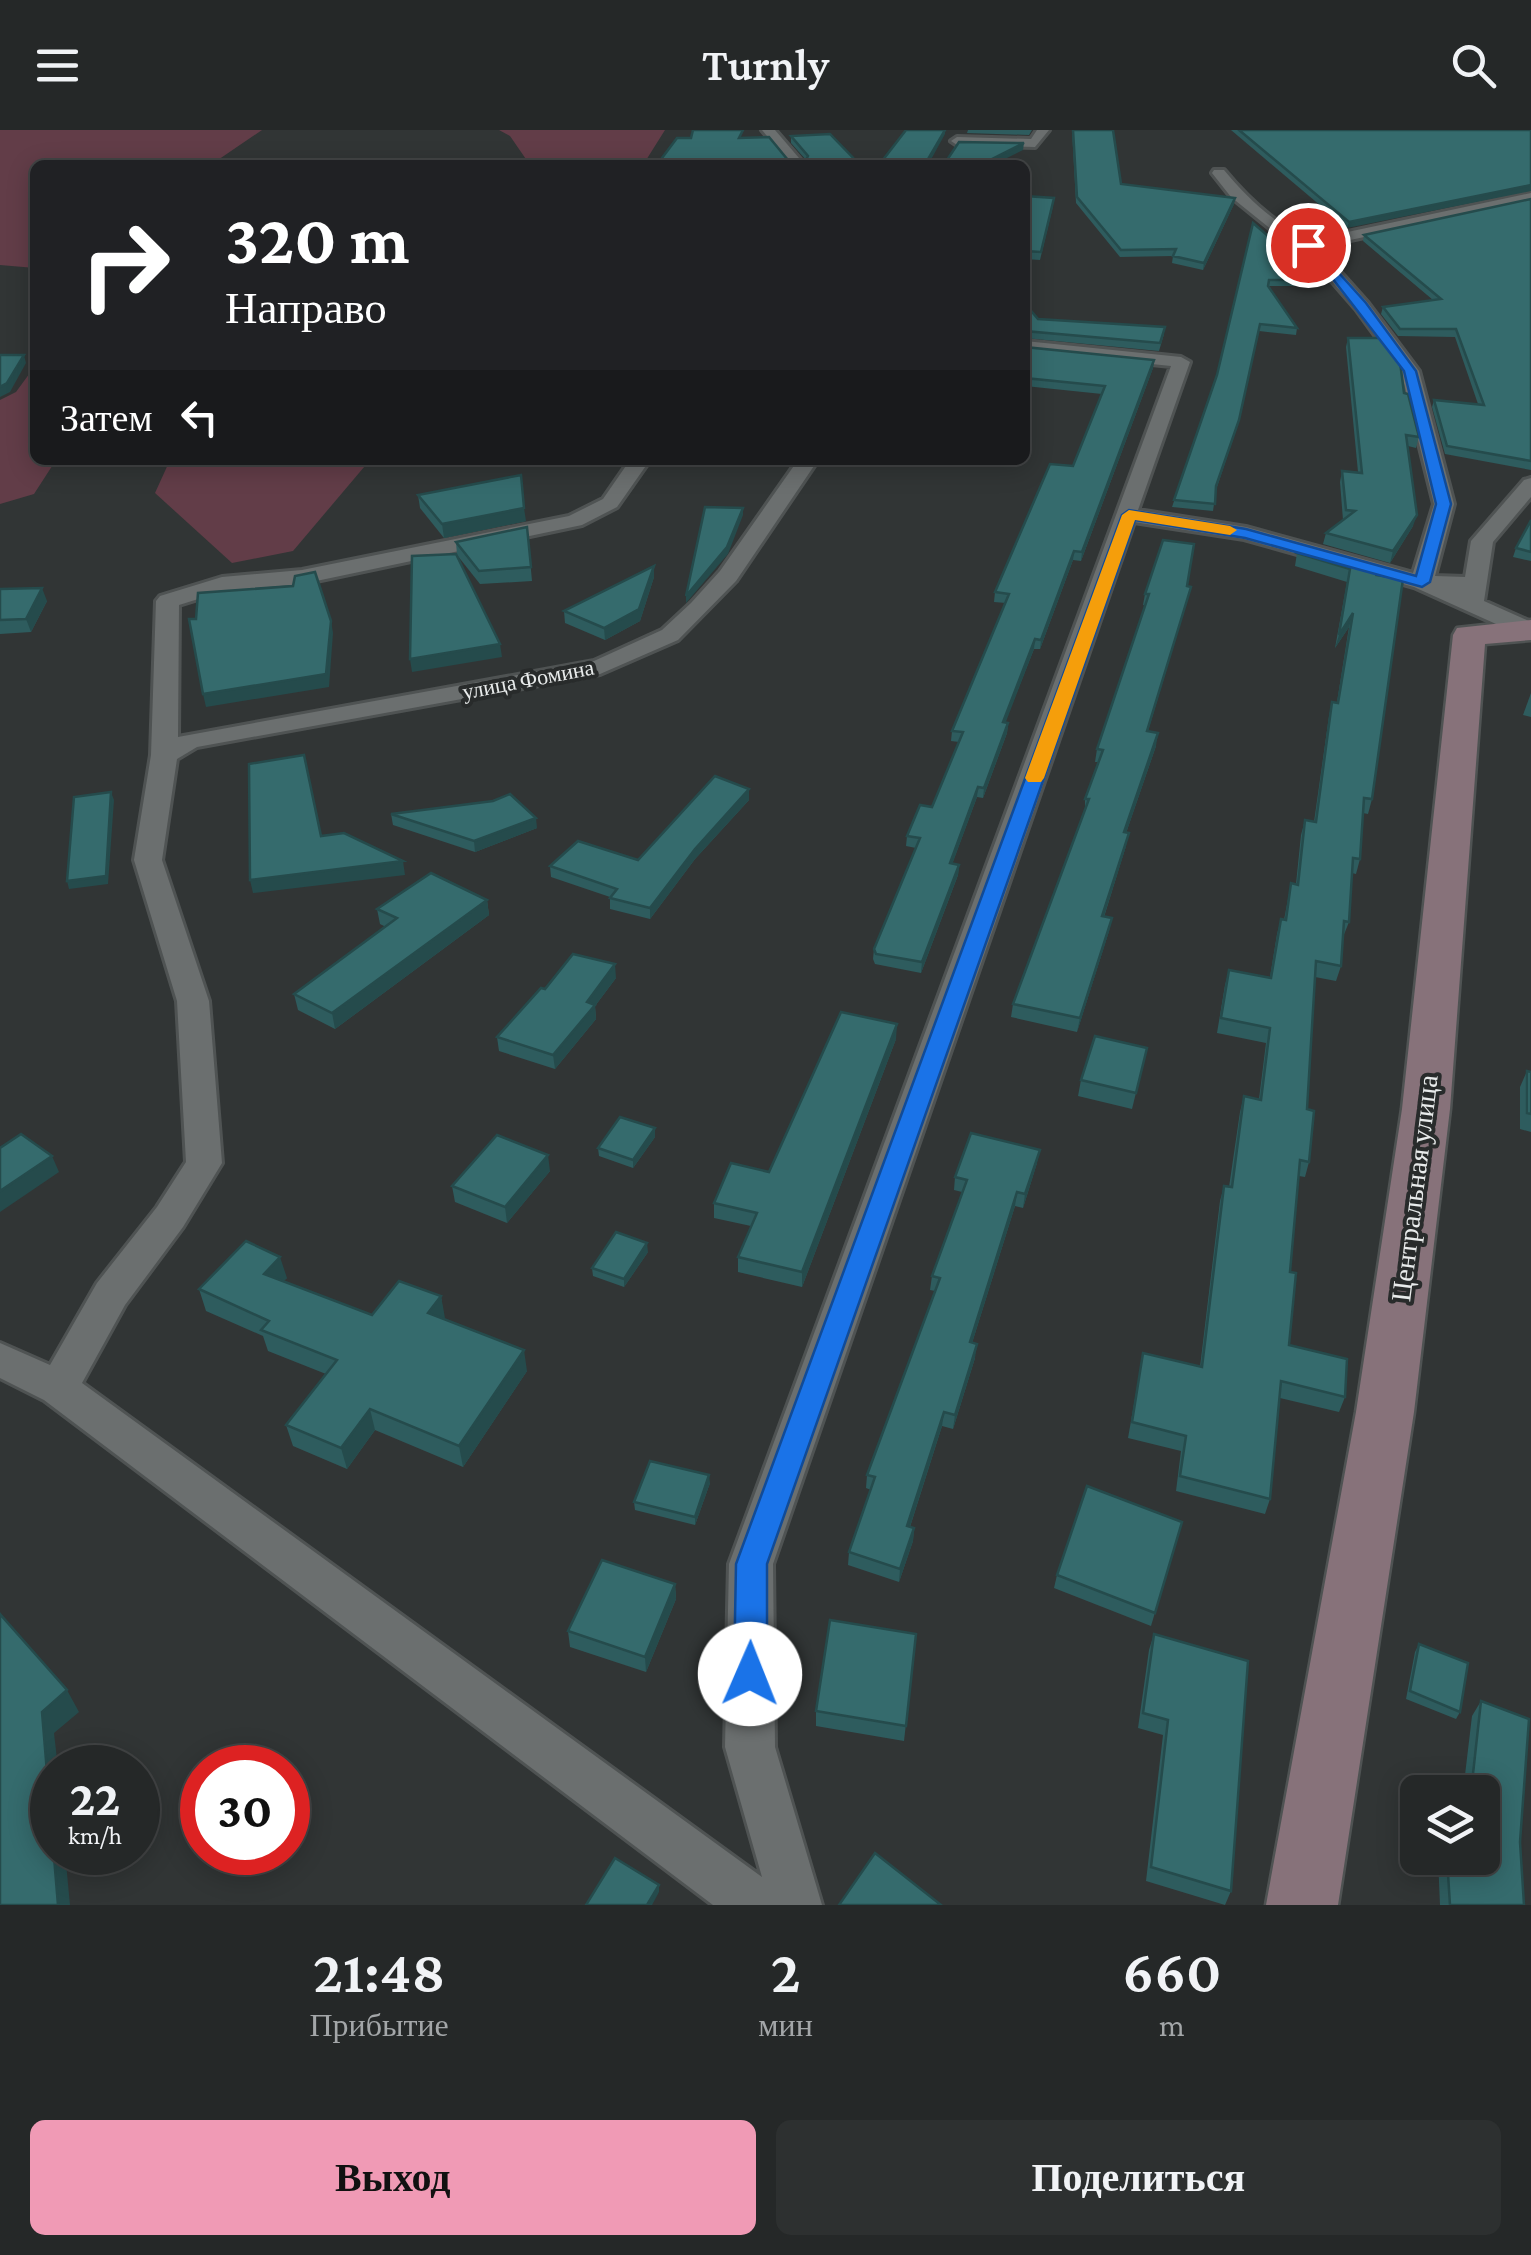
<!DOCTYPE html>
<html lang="ru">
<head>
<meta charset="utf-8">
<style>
  :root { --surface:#252828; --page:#2d3030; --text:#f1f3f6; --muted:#a3a6a8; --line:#424445; --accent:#f09ab5 }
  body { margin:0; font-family:"Crimson Pro",serif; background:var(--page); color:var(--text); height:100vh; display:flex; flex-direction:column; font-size:38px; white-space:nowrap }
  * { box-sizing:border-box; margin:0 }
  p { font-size:32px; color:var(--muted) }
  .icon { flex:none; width:55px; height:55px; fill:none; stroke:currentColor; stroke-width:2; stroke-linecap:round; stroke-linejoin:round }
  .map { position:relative; height:1775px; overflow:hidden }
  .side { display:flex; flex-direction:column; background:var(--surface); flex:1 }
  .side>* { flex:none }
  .hud { position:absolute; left:30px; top:30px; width:1000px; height:305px; border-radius:15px; box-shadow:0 5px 25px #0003,0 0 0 2px var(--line); background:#202124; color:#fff; overflow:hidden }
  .fabs { position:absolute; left:1400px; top:1645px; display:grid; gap:20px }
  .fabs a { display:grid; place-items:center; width:100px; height:100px; border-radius:15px; background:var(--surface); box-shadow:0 5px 25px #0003,0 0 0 2px var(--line); font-size:50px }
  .speed { position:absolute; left:30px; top:1615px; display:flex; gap:20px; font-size:50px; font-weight:700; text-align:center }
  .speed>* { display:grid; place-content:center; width:130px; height:130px; border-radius:50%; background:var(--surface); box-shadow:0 5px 25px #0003,0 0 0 2px var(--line); line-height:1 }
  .speed small { font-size:25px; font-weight:400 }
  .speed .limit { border:15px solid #d22; background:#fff; color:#111 }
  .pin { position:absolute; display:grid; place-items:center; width:85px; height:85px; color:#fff; margin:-42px; border:5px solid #fff; border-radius:50%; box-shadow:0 2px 10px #0007 }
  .me { position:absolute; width:110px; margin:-55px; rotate:1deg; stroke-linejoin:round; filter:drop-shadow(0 0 8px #0008) }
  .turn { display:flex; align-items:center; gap:35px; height:210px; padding:0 30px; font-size:45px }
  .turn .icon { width:130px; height:130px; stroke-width:2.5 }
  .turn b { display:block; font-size:70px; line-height:85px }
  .then { display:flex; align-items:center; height:95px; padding:0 30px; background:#0003; gap:20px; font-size:38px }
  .eta { display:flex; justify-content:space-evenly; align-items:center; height:170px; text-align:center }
  .eta b { font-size:60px; font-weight:600; line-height:70px }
  .action { display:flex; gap:20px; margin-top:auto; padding:20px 30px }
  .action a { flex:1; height:115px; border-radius:15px; background:var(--accent); color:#111; font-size:40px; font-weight:600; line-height:115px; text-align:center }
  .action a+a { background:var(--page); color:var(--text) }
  header { display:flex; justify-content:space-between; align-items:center; height:130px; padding:0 30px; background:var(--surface); font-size:45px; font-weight:600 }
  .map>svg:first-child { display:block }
</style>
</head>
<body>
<header><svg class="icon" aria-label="menu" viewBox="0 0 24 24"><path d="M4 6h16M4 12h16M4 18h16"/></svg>Turnly<svg class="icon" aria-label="search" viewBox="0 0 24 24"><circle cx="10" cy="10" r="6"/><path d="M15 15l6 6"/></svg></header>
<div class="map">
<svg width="1531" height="1775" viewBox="0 0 1531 1775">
  <rect width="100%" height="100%" fill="#313535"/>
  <g fill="#623d48">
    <polygon points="0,0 262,0 212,34 224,35 35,35 35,138 0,135"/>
    <polygon points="499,0 665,0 643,35 530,35 510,6"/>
    <polygon points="35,236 35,330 56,330 34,364 0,374 0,270 16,262"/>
    <polygon points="170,330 370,330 293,421 232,433 155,363"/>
  </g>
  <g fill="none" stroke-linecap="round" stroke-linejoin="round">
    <defs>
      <g id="street">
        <polygon points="762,0 775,0 805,35 791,35"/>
        <polygon points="1037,0 1049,0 1035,17 957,15 951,11 957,7 1031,9"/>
        <path d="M1214,40h10c23,28 52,55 86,70l221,-47v8l-213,46 50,56 51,68 35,133 -19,72 30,1 6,-36 53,-61 7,-2v19l-38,45 -9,59 47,21v11h-15l-102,-46 -170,-48 -110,-17 -361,1042 2,183 47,158h-109l-669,-505 -44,-22v-35l50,22 47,-82 60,-76 29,-45 -9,-161 -43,-141 17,-105 5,-154 4,-5 62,-19 80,-7 267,-54 34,-17 27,-39h20l-33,47 -35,18 -280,59 -78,7 -45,14 -1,132 416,-76 68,-31 29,-27 29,-32 78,-111h20l-82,121 -58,59 -78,34 -403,73 -20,12 -15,101 47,141 13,162 -39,64 -58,78 -43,78 680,494 -37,-130 4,-183 442,-1198 -146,-15v-10l156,16 9,5 -52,148 108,17 167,46 21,-69 -33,-133 -45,-62 -53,-61 -20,-9 -52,-42 -19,-24z"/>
      </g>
      <polygon id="secondary" points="1531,490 1531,510 1485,514 1450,979 1414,1282 1338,1775 1266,1775 1356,1282 1402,979 1453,505 1457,498"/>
    </defs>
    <use href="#street" stroke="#4f5353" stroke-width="6"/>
    <use href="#secondary" stroke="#4f5353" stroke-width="5"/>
    <use href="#street" fill="#6b6f6f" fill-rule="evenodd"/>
    <use href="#secondary" fill="#87727a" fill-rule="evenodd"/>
  </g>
  <g fill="#2e5c5e">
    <polygon points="968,0 1032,0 1029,5 967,3"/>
    <polygon points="1072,0 1113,0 1121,54 1234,74 1203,140 1172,133 1173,126 1120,127 1076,73"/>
    <polygon points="1231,0 1531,0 1347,98"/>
    <polygon points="791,6 860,35 663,35 662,28 691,8 742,8 788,30 805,32 806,30 791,13"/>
    <polygon points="1025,66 1053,76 1040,130 1025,129"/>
    <polygon points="1531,69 1531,340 1445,324 1432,277 1434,270 1478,274 1455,207 1398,206 1381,184 1383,177 1433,170 1363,111 1364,105"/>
    <polygon points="1253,93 1319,150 1317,156 1268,156 1297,198 1296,205 1259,201 1237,297 1216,360 1213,381 1172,377 1217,245"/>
    <polygon points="1025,179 1038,189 1164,204 1159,221 1025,208"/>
    <polygon points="1348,208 1404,263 1419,307 1416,318 1408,316 1413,396 1390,433 1323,414 1326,403 1343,390 1340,352 1342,341 1358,342 1346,217"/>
    <polygon points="1025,214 1025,217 1154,230 1153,238 1081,431 1073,430 1040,519 1034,519 1005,592 1008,593 1007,603 983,668 977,667 952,734 959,735 958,745 921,843 875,834 873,829 874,819 916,718 906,716 907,706 932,677 959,612 951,611 952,601 1006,473 994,472 995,462 1073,336 1102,264 1025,256"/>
    <polygon points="418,365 526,391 444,408 420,378"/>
    <polygon points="1531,390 1531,431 1513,427 1516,418"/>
    <polygon points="527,397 532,451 480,454 457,425 456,412"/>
    <polygon points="1297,423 1382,438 1380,446 1372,669 1368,684 1363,683 1360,729 1356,744 1352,743 1349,792 1343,807 1341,836 1336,851 1315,847 1307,979 1309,1032 1305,1047 1299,1046 1290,1142 1289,1215 1345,1267 1339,1282 1280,1268 1270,1369 1265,1384 1176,1361 1181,1321 1128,1308 1143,1223 1200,1237 1220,1071 1224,1056 1229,1057 1240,982 1244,966 1259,969 1266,913 1217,903 1225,855 1229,840 1270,847 1277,804 1281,789 1284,790 1291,753 1296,754 1301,705 1305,690 1314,692 1329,586 1332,572 1337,572 1349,497 1335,518 1347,452 1295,436"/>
    <polygon points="654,436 654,447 640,491 605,510 565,493 564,481"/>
    <polygon points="1187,456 1191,457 1188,468 1148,601 1156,616 1126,703 1126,716 1104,787 1112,788 1109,801 1077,902 1011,887 1013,874 1085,682 1085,669 1099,632 1095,632 1097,619 1146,476 1143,475 1145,464"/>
    <polygon points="0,459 47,471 31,502 0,504"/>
    <polygon points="1531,563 1531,587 1523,585"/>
    <polygon points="749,659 749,670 695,729 650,789 610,779 610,767 551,747 550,736 638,730"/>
    <polygon points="391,684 537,698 475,722 393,695"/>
    <polygon points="487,770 489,785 335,899 298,880 294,864 386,797 380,794 377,779"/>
    <polygon points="616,848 595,876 596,889 555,939 499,921 497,907 545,859"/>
    <polygon points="896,909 802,1157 738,1142 738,1127 751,1096 714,1088 714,1073 769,1042"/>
    <polygon points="1147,918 1132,979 1078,966 1081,950"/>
    <polygon points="1527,941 1531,942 1531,1002 1520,999 1520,957"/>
    <polygon points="655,1007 633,1038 599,1026 598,1018"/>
    <polygon points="1037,1033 1023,1078 1015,1076 972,1213 975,1228 953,1299 942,1296 910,1397 914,1398 913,1411 899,1452 848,1435 849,1422 871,1360 866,1358 867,1345 935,1161 930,1160 932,1146 962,1062 954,1060 955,1047"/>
    <polygon points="550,1041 507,1093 455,1072 452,1056"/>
    <polygon points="648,1122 624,1157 593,1146 592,1138"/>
    <polygon points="287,1148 283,1151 372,1185 441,1166 444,1189 527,1241 463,1337 375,1300 347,1339 293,1316 286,1295 326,1244 268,1221 263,1206 206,1181 199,1159"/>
    <polygon points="710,1353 695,1395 635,1380 634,1372"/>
    <polygon points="1182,1392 1151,1496 1054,1458 1057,1445"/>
    <polygon points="675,1454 676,1469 646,1542 570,1517 568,1501"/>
    <polygon points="916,1504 904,1611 816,1596 816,1581"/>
    <polygon points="1154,1504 1231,1761 1225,1775 1146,1751 1163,1605 1138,1598 1149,1520"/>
    <polygon points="1419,1514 1460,1582 1456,1589 1406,1569 1415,1522"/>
    <polygon points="1481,1571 1520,1712 1524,1775 1440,1775 1438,1728 1482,1728 1482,1662 1463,1662 1472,1586"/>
  </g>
  <g fill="#254b4c">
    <polygon points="945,0 945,4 928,35 927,31"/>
    <polygon points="1024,13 1023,20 993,35 980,35"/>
    <polygon points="1531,55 1531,61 1347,98 1349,92"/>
    <polygon points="1235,68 1234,74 1203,140 1204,133"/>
    <polygon points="24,225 26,233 10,262 0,267 0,257"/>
    <polygon points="1154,230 1153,238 1081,431 1082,422"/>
    <polygon points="524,378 526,391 444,408 442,394"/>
    <polygon points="743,378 743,385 728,424 686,473 686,466"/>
    <polygon points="1417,385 1413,396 1390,433 1393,421"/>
    <polygon points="1074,421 1073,430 1040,519 1041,510"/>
    <polygon points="654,436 654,447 640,491 605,510 604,498"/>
    <polygon points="1191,457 1188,468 1144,613 1147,601"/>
    <polygon points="42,458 47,471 31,502 26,489"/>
    <polygon points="1353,483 1349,497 1335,518 1339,505"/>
    <polygon points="331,491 333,503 329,557 206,577 203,564"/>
    <polygon points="1035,509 1034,519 1002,602 1003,592"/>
    <polygon points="500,514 502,527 412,542 410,529"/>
    <polygon points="1008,593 1007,603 983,668 984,658"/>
    <polygon points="1158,603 1156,616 1122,715 1124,702"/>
    <polygon points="978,657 977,667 949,743 950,733"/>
    <polygon points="749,659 749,670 695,729 650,789 650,778 695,719"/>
    <polygon points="111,662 114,670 108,754 69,759 67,751"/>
    <polygon points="536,688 537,698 475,722 474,711"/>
    <polygon points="1129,703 1126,716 1100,799 1102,786"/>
    <polygon points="403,731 405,745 253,763 250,750"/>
    <polygon points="959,735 958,745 921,843 922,832"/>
    <polygon points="487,770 489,785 335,899 332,883"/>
    <polygon points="1112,788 1109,801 1077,902 1080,888"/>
    <polygon points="615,834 616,848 595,876 596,889 555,939 553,925 587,872"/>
    <polygon points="897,894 896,909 802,1157 802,1142"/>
    <polygon points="655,998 655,1007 633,1038 633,1030"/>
    <polygon points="1040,1020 1037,1033 1023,1078 1025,1064"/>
    <polygon points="548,1025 550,1041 507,1093 505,1077"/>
    <polygon points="52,1026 59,1042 0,1082 0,1061"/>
    <polygon points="1017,1062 1015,1076 968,1226 970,1212"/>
    <polygon points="647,1113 648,1122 624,1157 624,1149"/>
    <polygon points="280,1127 287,1148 270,1165 264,1144"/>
    <polygon points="441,1166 445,1188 433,1204 428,1183"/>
    <polygon points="977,1214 975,1228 953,1299 955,1285"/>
    <polygon points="524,1220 527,1241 463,1337 459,1316"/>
    <polygon points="370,1279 375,1300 347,1339 341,1318"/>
    <polygon points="944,1282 942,1296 906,1409 907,1396"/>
    <polygon points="709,1345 710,1353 695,1395 695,1387"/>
    <polygon points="914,1398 913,1411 899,1452 900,1439"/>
    <polygon points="675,1454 676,1469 646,1542 645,1527"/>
    <polygon points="67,1560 79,1582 54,1603 58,1638 52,1638 52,1712 42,1582"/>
    <polygon points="53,1722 65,1722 70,1775 58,1775"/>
    <polygon points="659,1755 659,1762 652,1775 647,1775"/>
  </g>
  <g fill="#356b6d" stroke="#254b4c" stroke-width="2.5">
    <polygon points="693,0 743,0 739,8 769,7 788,30 805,32 808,26 791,6 830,4 860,35 665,35 662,28 677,8 691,8"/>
    <polygon points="906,0 945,0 927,31 947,30 959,12 1024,13 980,35 879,35"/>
    <polygon points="1073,0 1113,0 1121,54 1235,68 1204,133 1173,126 1176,119 1121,120 1077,67"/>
    <polygon points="1239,0 1531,0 1531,55 1349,92"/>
    <polygon points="1025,66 1054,68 1041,122 1025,121"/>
    <polygon points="1531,69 1531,331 1447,316 1434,270 1484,275 1456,199 1400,199 1383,177 1441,169 1364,105"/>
    <polygon points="1253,93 1319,150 1269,150 1268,156 1297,198 1260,194 1239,290 1216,356 1215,374 1174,370 1217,245"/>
    <polygon points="1027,176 1038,189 1165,197 1160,213 1025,201 1025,179"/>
    <polygon points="1348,208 1382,208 1400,232 1404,263 1408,264 1419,307 1406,305 1417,385 1393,421 1326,403 1355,381 1346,380 1342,341 1362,343"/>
    <polygon points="1025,214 1025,217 1154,230 1082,422 1074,421 1041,510 1035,509 1003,592 1008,593 984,658 978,657 950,733 959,735 922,832 876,824 874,819 920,708 907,706 920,675 932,677 963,602 952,601 1009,464 995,462 1050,334 1073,336 1105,256 1025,248"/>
    <polygon points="0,225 24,225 7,253 0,257"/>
    <polygon points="521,345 524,378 442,394 418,365"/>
    <polygon points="705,377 743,378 727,417 686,466"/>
    <polygon points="1531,390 1531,422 1516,418"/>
    <polygon points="527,397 531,437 479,441 456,412"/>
    <polygon points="1163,410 1194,414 1187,456 1191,457 1147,601 1158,603 1124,702 1129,703 1102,786 1112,788 1080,888 1013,874 1089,669 1085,669 1103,620 1097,619 1149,464 1145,464"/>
    <polygon points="1306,417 1382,438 1377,445 1403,449 1372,669 1364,668 1360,729 1353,728 1349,792 1344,791 1341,836 1316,831 1307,979 1314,981 1309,1032 1300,1030 1290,1142 1296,1143 1289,1215 1347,1229 1345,1267 1281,1251 1270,1369 1180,1346 1186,1306 1132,1292 1143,1223 1202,1237 1224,1056 1232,1057 1244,966 1261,970 1270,898 1221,888 1229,840 1271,848 1281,789 1286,790 1291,753 1298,755 1305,690 1316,692 1332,572 1338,573 1353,483 1339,505 1350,439 1297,423"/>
    <polygon points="456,424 500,514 410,529 412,426"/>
    <polygon points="654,436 639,479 604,498 564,481"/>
    <polygon points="315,442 331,491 326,544 203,564 189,489 196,489 198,463 293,456 295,446"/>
    <polygon points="42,458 26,489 0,490 0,459"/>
    <polygon points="304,625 321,706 344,703 403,731 250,750 249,634"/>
    <polygon points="715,646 749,659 695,719 650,778 610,768 617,759 550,736 578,711 638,730"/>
    <polygon points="111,662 106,746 67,751 74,667"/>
    <polygon points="510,664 536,688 474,711 391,684 493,671"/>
    <polygon points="431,743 487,770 332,883 294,864 397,788 377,779"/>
    <polygon points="573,824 615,834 587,872 595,875 553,925 497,907 541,858 545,859"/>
    <polygon points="841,882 897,894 802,1142 738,1127 757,1083 714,1073 731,1033 769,1042"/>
    <polygon points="1095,906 1147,918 1136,963 1081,950"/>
    <polygon points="1527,941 1531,942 1531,984 1527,983"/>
    <polygon points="620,987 655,998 633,1030 598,1018"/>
    <polygon points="971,1003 1040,1020 1025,1064 1017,1062 970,1212 977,1214 955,1285 944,1282 907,1396 914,1398 900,1439 849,1422 875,1347 867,1345 940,1148 932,1146 967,1050 955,1047"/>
    <polygon points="21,1004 52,1026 0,1061 0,1018"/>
    <polygon points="497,1005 548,1025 505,1077 452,1056"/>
    <polygon points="616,1102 647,1113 624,1149 592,1138"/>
    <polygon points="246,1111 280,1127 264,1144 372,1185 399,1151 441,1166 428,1183 524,1220 459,1316 370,1279 341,1318 286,1295 337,1230 261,1200 269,1191 199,1159"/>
    <polygon points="650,1331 709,1345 695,1387 634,1372"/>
    <polygon points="1087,1356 1182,1392 1155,1483 1057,1445"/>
    <polygon points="602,1430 675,1454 645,1527 568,1501"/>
    <polygon points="0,1484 67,1560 42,1582 58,1775 0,1775"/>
    <polygon points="830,1490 916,1504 906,1596 816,1581"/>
    <polygon points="1154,1504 1248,1531 1231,1761 1151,1737 1168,1590 1143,1583"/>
    <polygon points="1419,1514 1468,1533 1460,1582 1410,1561"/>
    <polygon points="1481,1571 1529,1589 1520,1712 1524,1775 1450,1775 1447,1728 1482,1728 1482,1662 1471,1662"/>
    <polygon points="875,1723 941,1775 839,1775"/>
    <polygon points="615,1728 659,1755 647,1775 586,1775"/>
  </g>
  <polygon fill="#1a73e8" stroke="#114b97" stroke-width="2.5" points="1305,113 1312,113 1366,173 1416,241 1451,374 1430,452 1422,457 1245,408 1135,390 767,1434 767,1544 762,1555 750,1560 739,1555 734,1544 736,1434 1122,385 1129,380 1246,399 1416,446 1436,374 1404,241"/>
  <polygon fill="#f59e0b" points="1129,380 1230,396 1237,400 1230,405 1135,390 1044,648 1041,652 1028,652 1025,648 1122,385"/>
  <g text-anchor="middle" stroke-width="8" stroke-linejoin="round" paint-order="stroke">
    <g font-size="22" fill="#e8ebeb" stroke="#282b2b">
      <text transform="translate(528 549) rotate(-11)" y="8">улица Фомина</text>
    </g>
    <g font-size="28" fill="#e8ebeb" stroke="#282b2b">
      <text transform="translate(1414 1058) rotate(-83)" y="10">Центральная улица</text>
    </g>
  </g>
</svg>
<div class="fabs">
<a><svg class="icon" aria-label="layers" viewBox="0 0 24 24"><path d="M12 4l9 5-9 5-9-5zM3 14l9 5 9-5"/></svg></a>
</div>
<div class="speed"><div>22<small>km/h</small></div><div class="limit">30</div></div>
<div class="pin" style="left:1308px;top:115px;background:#d93025"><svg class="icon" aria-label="arrive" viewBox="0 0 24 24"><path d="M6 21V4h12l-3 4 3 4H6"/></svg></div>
<svg class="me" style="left:750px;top:1544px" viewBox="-20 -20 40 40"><circle r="19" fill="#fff"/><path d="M0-13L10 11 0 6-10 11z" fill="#1a73e8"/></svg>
<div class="hud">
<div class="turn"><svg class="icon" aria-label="right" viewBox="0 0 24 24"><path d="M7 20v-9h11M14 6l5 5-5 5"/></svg><div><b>320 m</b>Направо</div></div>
<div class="then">Затем<svg class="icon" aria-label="left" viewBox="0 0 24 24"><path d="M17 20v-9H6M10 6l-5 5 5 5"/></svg></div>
</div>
</div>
<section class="side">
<div class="eta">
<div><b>21:48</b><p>Прибытие</p></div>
<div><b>2</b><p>мин</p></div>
<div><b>660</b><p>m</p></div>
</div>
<div class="action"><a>Выход</a><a>Поделиться</a></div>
</section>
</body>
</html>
